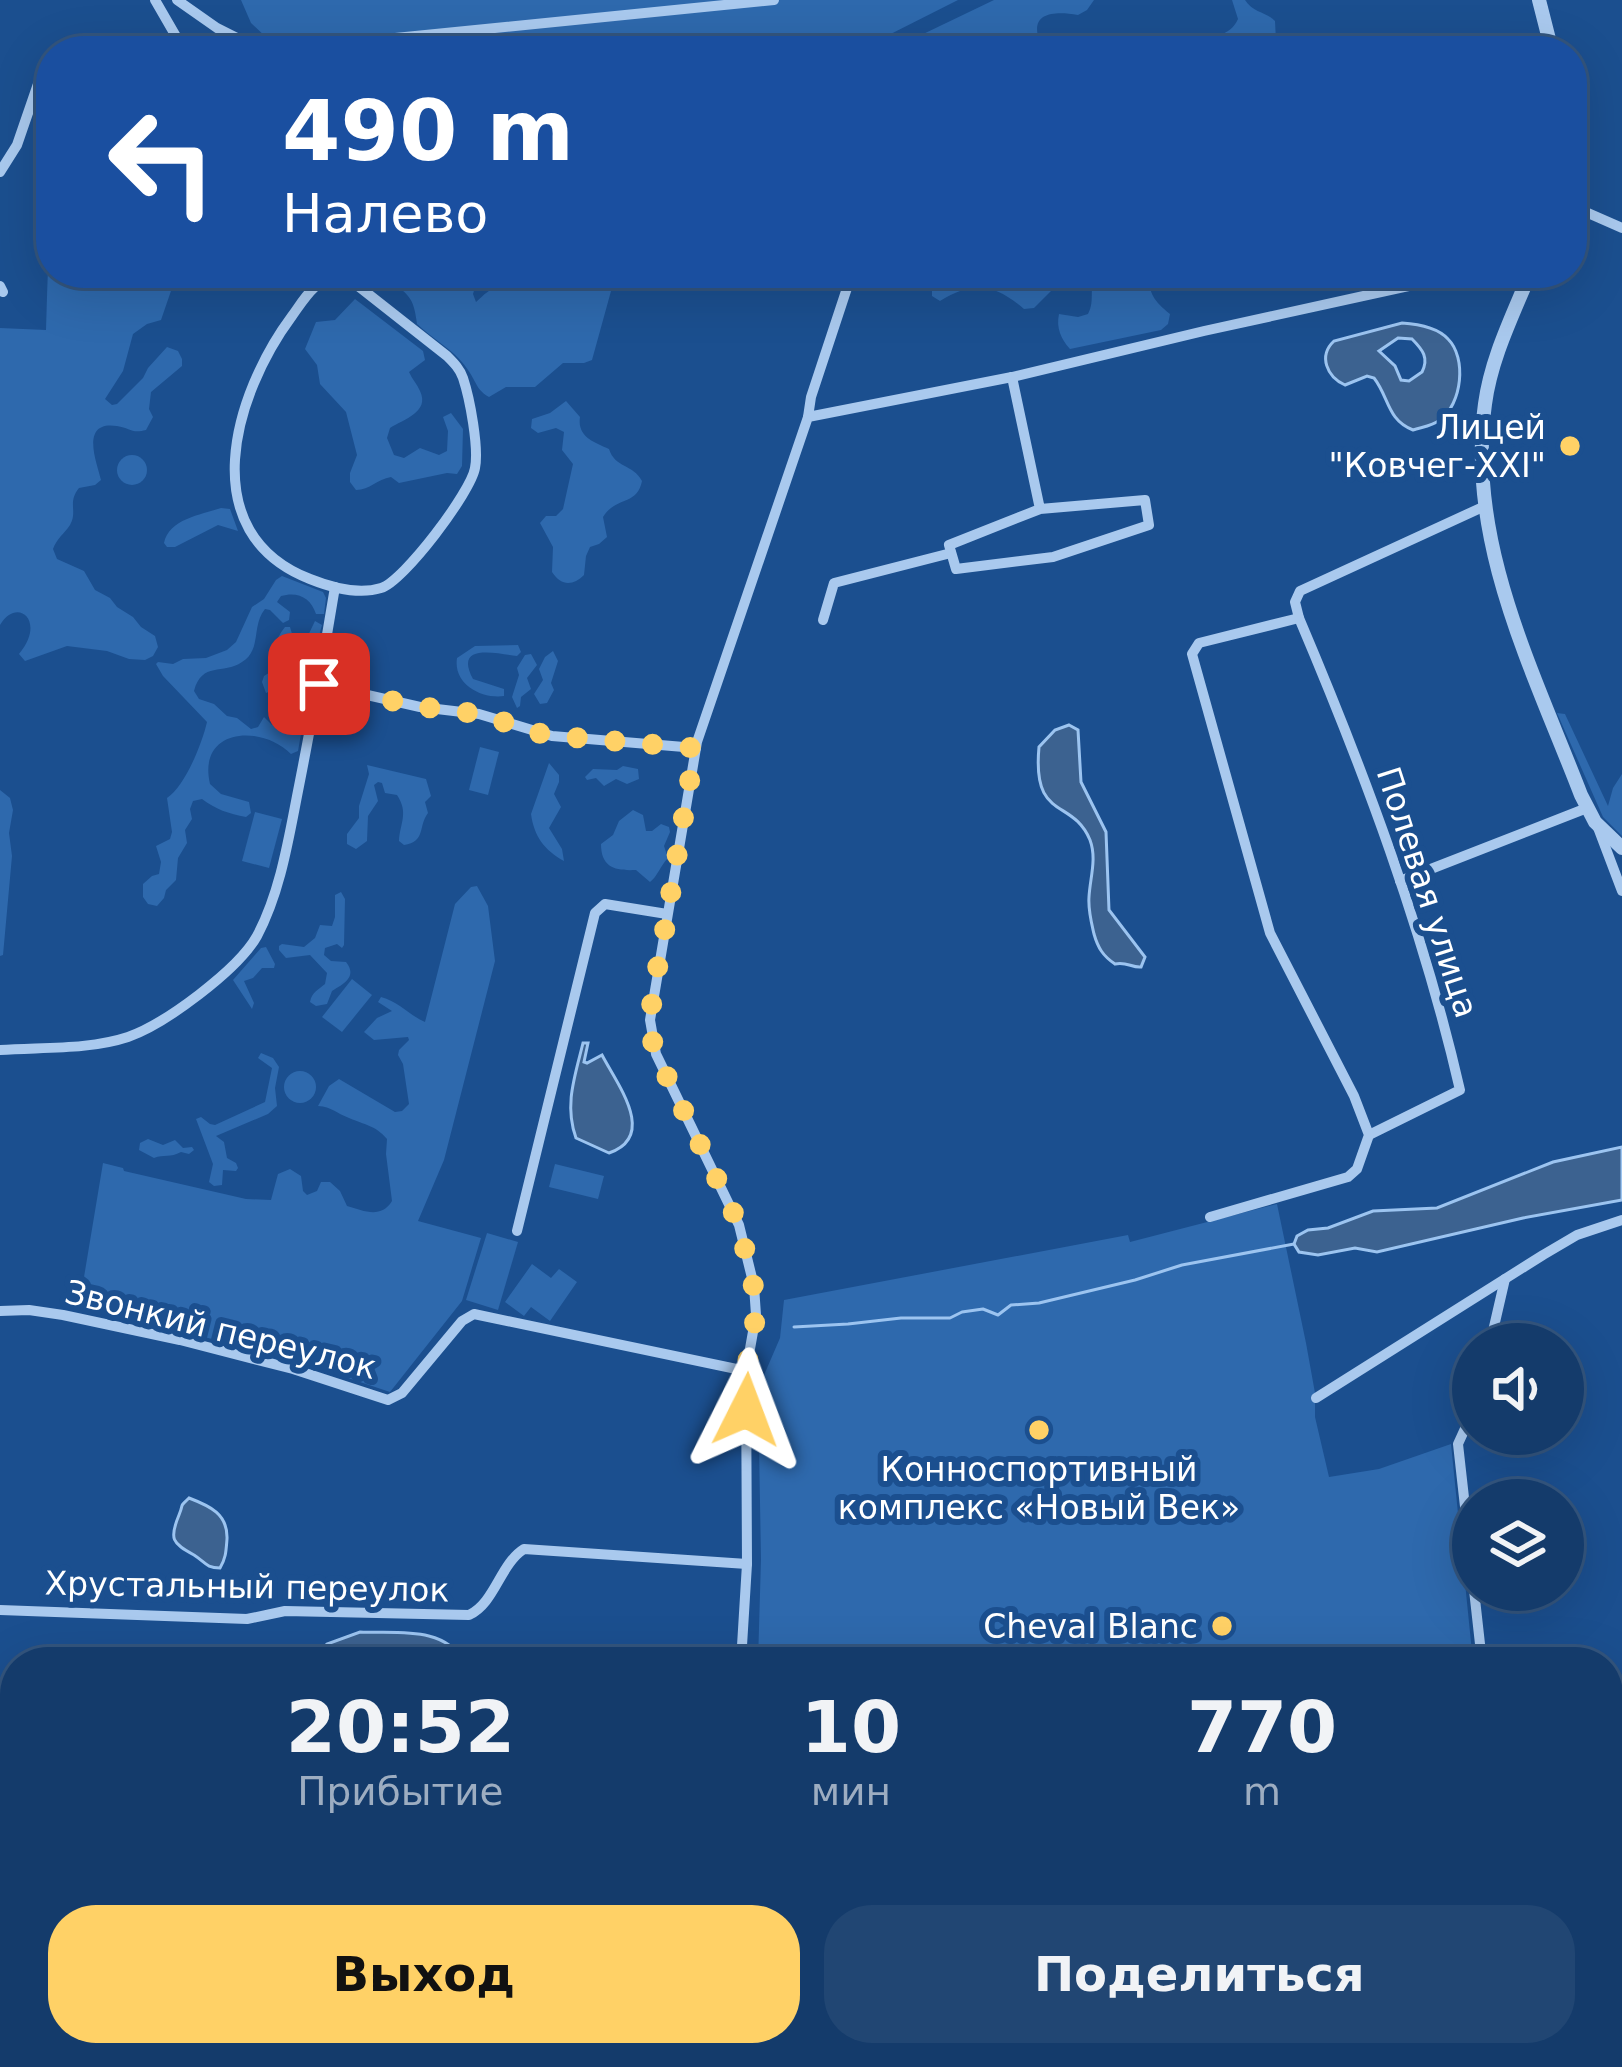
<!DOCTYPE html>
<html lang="ru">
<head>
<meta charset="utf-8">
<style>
  :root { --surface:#143b6b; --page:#214673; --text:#f1f3f6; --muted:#9dadc1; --line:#33557e; --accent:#ffd166 }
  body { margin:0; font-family:"DejaVu Sans",sans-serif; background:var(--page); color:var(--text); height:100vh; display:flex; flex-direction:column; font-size:45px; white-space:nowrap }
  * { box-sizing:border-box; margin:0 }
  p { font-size:39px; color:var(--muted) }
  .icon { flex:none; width:66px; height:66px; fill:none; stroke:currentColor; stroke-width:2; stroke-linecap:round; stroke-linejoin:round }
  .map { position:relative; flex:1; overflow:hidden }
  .sheet { position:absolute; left:0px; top:1647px; width:1623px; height:420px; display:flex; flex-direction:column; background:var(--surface); border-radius:48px 48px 0 0; box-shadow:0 12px 48px #0002,0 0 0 3px var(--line) }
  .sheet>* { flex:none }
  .banner { position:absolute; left:36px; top:36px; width:1551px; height:252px; border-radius:48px; box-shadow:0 12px 48px #0002,0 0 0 3px var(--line); background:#1a4fa0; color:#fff; overflow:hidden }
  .buttons { position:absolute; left:1452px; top:1323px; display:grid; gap:24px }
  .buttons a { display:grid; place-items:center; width:132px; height:132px; border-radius:50%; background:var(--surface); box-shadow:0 12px 48px #0002,0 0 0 3px var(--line); font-size:60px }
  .pin { position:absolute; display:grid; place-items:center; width:102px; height:102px; color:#fff; margin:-51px; border-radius:24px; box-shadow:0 6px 18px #0006 }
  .me { position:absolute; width:132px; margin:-66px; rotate:3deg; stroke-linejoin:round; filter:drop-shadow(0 0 9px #0008) }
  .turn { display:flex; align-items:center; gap:42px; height:252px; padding:0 48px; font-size:54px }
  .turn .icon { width:156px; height:156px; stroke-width:2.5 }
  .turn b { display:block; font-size:84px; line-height:102px }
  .eta { display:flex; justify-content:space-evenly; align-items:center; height:204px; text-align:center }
  .eta b { font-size:72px; font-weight:700; line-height:84px }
  .button { display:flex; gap:24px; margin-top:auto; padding:24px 48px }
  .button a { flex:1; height:138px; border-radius:48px; background:var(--accent); color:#111; font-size:48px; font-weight:700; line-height:138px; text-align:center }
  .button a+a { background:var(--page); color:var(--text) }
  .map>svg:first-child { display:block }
</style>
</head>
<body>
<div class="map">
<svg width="1622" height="2067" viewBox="0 0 1622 2067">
  <rect width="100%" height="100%" fill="#1b4f8f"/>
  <g fill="#2e69ad">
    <polygon points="241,0 958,0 857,51 269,51 268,39 251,23"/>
    <path d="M994,0h100l-7,10 -9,5c-30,-5 -53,0 -34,36h-137l10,-14z"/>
    <path d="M1232,0h13c8,13 20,11 30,21l1,20 -12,10h-65c11,-18 31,-13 39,-32z"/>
    <path d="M51,105v168h145l-6,9 -18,6 -11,32 -14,4 -14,10 -10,37 -18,28 7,6 5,-1 26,-26 5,-10 19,-21 11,4 4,8v7l-31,26 -2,17 4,8 -7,13c-14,4 -16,-2 -29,-4 -38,-6 -20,37 -16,54l-6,5 -16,3c-12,15 -1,23 -9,37 -6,9 -13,13 -17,24l4,10 27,12 11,19 15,8 7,9 16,10 8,10 14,9 3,11 -5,9 -8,4 -16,-1 -22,-8 -40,-5 -42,15 -6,-7c28,-33 -2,-58 -19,-29v-297l46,2c1,-47 4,-94 4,-141 0,-29 -13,-55 1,-84z"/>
    <path d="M389,273h90l-6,21 3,8c12,-11 16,-17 32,-11l9,-18h99l-24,87 -8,3h-21l-28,24h-29l-17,10c-12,-7 -12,-13 -19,-24 -13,-22 -35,-32 -53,-49 -4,-36 -14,-26 -28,-51z"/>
    <path d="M925,273h22l9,5 13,-5h88l-3,15 -20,20 -10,1c-29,-25 -50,-29 -84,-8l-8,-5v-10z"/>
    <path d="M1098,273h50c1,21 6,28 22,41l-2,10 -7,6 -91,19c-9,-10 -14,-21 -11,-35l19,3 10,-3c8,-14 -1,-29 10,-41z"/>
    <path d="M355,299l68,52 2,9 -16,12c3,7 8,12 11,19 10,21 -16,28 -30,37l-3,10 7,17 10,3 16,-10 19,7 8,-4 1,-20 -5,-14 8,-4 12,16 -1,37 -5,8 -10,-1 -48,10 -8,-6c-14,2 -21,13 -35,13l-6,-8v-9l7,-18 -11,-43 -26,-28 -3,-19 -12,-16 11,-27 19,-2z"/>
    <path d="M566,401l14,16c-3,20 14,25 29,32 6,19 24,15 33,32 -5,25 -26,15 -39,36l4,20 -8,7 -9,3 -4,9 -2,19c-11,11 -23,11 -32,-3l1,-25 -13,-24 6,-7h10l7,-7 10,-45 -11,-14 2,-18 -8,-4 -18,5 -7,-5 1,-9 18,-6z"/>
    <circle cx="132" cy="470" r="15"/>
    <path d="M221,508l9,1 8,22 -20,-6 -43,22h-8l-3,-4c5,-24 36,-28 57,-35z"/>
    <path d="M282,576l41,16 3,6 -2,16h-8c-5,-16 -18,-23 -35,-18l-4,6 13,10 -1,8 -6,3 -13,-13 -5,-1c-14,17 -3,41 -23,53 -19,13 -40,-1 -48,29l5,8 15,5 13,12 10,2 14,11 7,-2 6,-10 8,8c14,1 24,-8 25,-22l6,-2 3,5 -8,45 -7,3c-30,-30 -94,-26 -81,30l11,10 28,8 2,11 -5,4c-17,-3 -31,-8 -44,-18l-9,2 -3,8 2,10 -7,11 2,13 -9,15 -2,22 -10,10 -2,8 -7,8 -9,-2 -5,-7v-13l9,-8 7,-2 2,-12 -5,-16 14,-7 2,-7 -5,-34c18,-12 35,-54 40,-76l-44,-46 -7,-12 2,-2 15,2 10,-5 23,-1 21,-8 9,-8 16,-35 12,-8 12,-19z"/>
    <path d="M315,621l7,4 -9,33 -7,2 -10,-6 -8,1 -4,8 -3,24 -15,6 -4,-11 2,-6 8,-5c1,-16 2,-31 13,-44h5l5,17 7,4z"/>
    <path d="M518,645l3,7 -4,4c-19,-2 -64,-14 -44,23l31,10v7c-23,3 -51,-12 -47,-38l18,-12z"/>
    <polygon points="553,651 558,661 551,683 554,690 547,703 540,704 534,694 543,680 539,669 545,657"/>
    <polygon points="531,654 537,665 527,678 531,689 521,697 520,706 517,708 512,697 519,675 517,668 525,655"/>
    <polygon points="1557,713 1565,714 1608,806 1613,788 1622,774 1622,836 1603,817"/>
    <polygon points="480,747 499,752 488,795 469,790"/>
    <path d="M549,763l10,12v7l-5,12 7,13 -12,21 13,21 2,12c-20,-11 -30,-25 -33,-47z"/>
    <path d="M367,765l59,14 5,17 -6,6 3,11c-10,13 -2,29 -24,32l-5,-4c1,-18 10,-28 -2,-46l-12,-2 -3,-10 -4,-1 -4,3 4,16 -10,15 -1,25 -11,8 -9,-5v-10l12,-16v-12l10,-32z"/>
    <polygon points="623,766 638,769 639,779 627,784 616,779 604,786 596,778 587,780 585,777 593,769 617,770"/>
    <polygon points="0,790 10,798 13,810 9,833 12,856 3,955 0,956"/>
    <path d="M633,810l10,5 3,16h6l9,-7 8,3 1,5 -6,14 4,12c-7,7 -11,19 -18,24l-14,-12c-20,1 -35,-2 -35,-26l12,-9 6,-14z"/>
    <polygon points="255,812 282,819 269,868 242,861"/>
    <path d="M477,886l11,20 7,55 -51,199 -26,61 63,17 -19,63 -72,91 -111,-37 -200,-48 24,-144 20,5 1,3 122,28 25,1 7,-26 12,-5 11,7 2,15 4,4 10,-4 4,-9h9l10,9 7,15c17,5 34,13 45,-5l-6,-47 1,-15c-12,-14 -22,-14 -38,-21 -13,-5 -17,-11 -31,-12l11,-20 10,-7 56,33 7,-1 7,-7 -6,-40 -5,-9 1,-5 10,-10 -1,-3 -34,3 -10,-8 13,-14 15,-7 -14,-9 3,-5c18,5 28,18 44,25l30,-118 16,-17z"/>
    <path d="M341,892l4,7 -1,46 -2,3 -5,-4 -12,4 -1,7 7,6 15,1c12,15 -3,22 -14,29l-5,13 -11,2 -6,-4c2,-10 8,-12 15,-18l2,-11 -17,-18 -24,3 -7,-8v-4l3,-2 22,3 11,-9 5,-13 12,1 3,-9v-22z"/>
    <polygon points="266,947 275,964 274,968 262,968 253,978 244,981 254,1003 252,1009 233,980 261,948"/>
    <polygon points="352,979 372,995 342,1032 322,1017"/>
    <polygon points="261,1053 273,1058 279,1067 275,1088 277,1106 268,1114 216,1136 224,1142 227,1158 236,1163 238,1168 236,1171 223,1170 222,1185 214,1186 209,1182 213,1164 196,1119 201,1117 210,1124 215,1125 265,1102 272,1068 258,1058"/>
    <circle cx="300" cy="1087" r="16"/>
    <path d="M148,1139l15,6 12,-5 8,8 9,-1 2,3 -5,4 -8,-2c-11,6 -17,2 -27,6l-15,-8 1,-7z"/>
    <polygon points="555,1164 604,1176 598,1199 549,1187"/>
    <polygon points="1277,1204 1306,1343 1315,1393 1315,1417 1329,1477 1379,1469 1451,1444 1473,1662 758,1662 761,1559 758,1389 780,1338 784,1300 1128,1235 1130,1242"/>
    <polygon points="487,1233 518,1242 498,1310 466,1300"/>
    <polygon points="532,1264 551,1278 559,1269 577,1282 550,1321 531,1307 524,1316 505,1302"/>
  </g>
  <g fill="#3c6290" stroke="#9cc4f0" stroke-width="3" fill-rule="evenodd">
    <path d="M1402,323c16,1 35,4 46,16 19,19 14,65 -8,81 -8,6 -18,7 -27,10 -26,-10 -24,-33 -39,-52l-7,-2 -22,9c-18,-8 -27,-29 -11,-44zM1398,338l14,1c11,11 17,19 10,33l-13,9 -8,-1 -6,-14 -16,-15z"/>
    <path d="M1069,725l9,5 3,52 25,50 3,78 36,47 -4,10c-9,1 -15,-6 -26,-3 -12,-8 -17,-16 -21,-30 -3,-13 -6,-24 -5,-37 1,-19 8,-38 1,-57 -18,-43 -58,-18 -51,-93l16,-17z"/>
    <path d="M583,1043h5l-4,19 3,1 15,-8c15,29 56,81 7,98l-33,-15c-12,-33 -1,-62 7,-95z"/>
    <polygon points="1622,1147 1622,1200 1523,1218 1377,1252 1355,1248 1318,1255 1299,1252 1294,1244 1297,1236 1308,1230 1328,1228 1373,1211 1437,1208 1553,1162"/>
    <path d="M189,1498c21,8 39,16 38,41 -1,12 -1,19 -7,29 -14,0 -15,-6 -26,-13 -22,-12 -25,-16 -15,-40 6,-15 -1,-6 10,-17z"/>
    <path d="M360,1632c34,2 86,-7 103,30h-81l-2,-12 -8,-2 -10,14h-52l17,-18z"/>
  </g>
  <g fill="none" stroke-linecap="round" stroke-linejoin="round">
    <polyline stroke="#9cc4f0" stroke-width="3" points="794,1327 848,1324 901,1318 950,1318 962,1312 983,1309 998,1315 1011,1305 1039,1303 1135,1280 1182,1265 1294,1244"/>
    <g stroke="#a9c9ee" stroke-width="10">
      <polyline points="155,0 181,45 177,51"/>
      <polyline points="177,0 217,28 263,51"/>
      <polyline points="265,51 774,0"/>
      <polyline points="0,172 17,145 38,84 51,73"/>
      <polyline points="1572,206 1622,228"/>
      <path d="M338,277l15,5 94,74c7,7 13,13 16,22 7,21 16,70 12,90 -4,24 -71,113 -94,120 -22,7 -51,-1 -71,-9 -118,-46 -76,-185 -18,-263 13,-18 23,-37 46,-39z"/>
      <polyline points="0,286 3,292"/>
      <polyline points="1012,377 1040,509 949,545 956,569 1053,557 1149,525 1145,500 1040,509"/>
      <polyline points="808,417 811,397 852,273"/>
      <path d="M1299,618c65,153 124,311 161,472l-91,45"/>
      <polyline points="823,620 834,583 951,553"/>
      <polyline points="319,684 420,707 479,714 552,736 696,748"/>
      <polyline points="1597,825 1622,891"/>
      <polyline points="1400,881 1587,808"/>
      <path d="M0,1050c41,-3 89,0 128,-13 37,-13 110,-67 129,-101 24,-45 32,-100 42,-150 13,-66 25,-132 36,-199"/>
      <polyline points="1210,1217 1348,1177 1357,1169 1369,1135 1354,1096 1270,933 1192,654 1199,643 1299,618 1295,602 1300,591 1485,506"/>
      <polyline points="517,1231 595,913 605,904 667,914"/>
      <polyline points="0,1311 29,1310 63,1315 180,1340 293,1369 388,1400 402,1393 462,1321 474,1314 746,1371"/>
      <polyline points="1490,1344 1505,1279"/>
      <polyline points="1316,1398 1543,1255 1577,1235 1622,1220"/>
      <polyline points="1473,1411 1458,1444 1473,1578"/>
      <polyline points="1474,1590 1482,1662"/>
      <path d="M0,1610l247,9 38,-8 184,4c26,-12 31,-51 55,-66l223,15"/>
      <polyline points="741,1662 747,1564 746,1371 756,1315 754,1286 739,1225 656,1054 650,1020 697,742 808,417 1012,377 1204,331 1468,273"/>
      <polyline points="0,1802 15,1803"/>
      <polyline points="1608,1843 1622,1844"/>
      <polyline points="0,1958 15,1964"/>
      <polyline points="291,2052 332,2067"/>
      <polyline points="824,2052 828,2067"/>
      <polyline points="910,2052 913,2067"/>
      <polyline points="948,2052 952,2067"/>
      <polyline points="987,2052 990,2067"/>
      <polyline points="1069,2052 1075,2067"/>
      <polyline points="1211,2052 1213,2067"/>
      <polyline points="1309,2052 1311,2067"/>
      <polyline points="1405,2052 1407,2067"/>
      <polyline points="1492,2052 1494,2067"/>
      <polyline points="1599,2052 1599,2067"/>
      <polyline points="436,2067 441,2052"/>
    </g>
    <g stroke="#a9c9ee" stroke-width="14">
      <polyline points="1539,0 1552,51"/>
      <path d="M1530,273c-17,42 -39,85 -45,131 -19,137 48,266 96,391l14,27 27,26"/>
    </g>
  </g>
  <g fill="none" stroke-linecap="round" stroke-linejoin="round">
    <path stroke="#ffd166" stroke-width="21" stroke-dasharray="0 37.8" d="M319,684l96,22 64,8 66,21 150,13c-10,62 -21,124 -31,186 -6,38 -21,83 -8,120l78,160 18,58 4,43 -10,56v39"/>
  </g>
  <g fill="#ffd166" stroke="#1b4f8f" stroke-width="4.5">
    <circle cx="1570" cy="446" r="12"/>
    <circle cx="1039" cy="1430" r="12"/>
    <circle cx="1222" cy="1626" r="12"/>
  </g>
  <g text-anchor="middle" stroke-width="12" stroke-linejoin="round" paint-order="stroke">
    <g font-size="33" fill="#fff" stroke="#1b4f8f" text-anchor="end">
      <text x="1546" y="439">Лицей<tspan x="1546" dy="38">"Ковчег-XXI"</tspan></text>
      <text x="1039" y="1481" text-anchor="middle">Конноспортивный<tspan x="1039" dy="38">комплекс «Новый Век»</tspan></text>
      <text x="1198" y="1638">Cheval Blanc</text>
    </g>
    <g font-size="33" fill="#fff" stroke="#1b4f8f">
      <text transform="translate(1428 892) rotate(72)" y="12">Полевая улица</text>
      <text transform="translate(221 1329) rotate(14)" y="12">Звонкий переулок</text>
      <text transform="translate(247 1586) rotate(1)" y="12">Хрустальный переулок</text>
    </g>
  </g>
</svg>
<div class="buttons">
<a><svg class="icon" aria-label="sound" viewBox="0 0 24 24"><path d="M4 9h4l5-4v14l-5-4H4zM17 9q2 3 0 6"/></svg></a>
<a><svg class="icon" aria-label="layers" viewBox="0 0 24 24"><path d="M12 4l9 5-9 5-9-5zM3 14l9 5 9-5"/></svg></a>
</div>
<div class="pin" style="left:319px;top:684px;background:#d93025"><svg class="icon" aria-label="arrive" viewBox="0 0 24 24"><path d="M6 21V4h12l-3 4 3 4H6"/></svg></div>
<svg class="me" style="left:746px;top:1410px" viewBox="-20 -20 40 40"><path d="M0-17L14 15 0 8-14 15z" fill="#ffd166" stroke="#fff" stroke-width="4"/></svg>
<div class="banner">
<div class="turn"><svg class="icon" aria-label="left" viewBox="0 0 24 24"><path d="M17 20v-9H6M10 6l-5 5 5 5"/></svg><div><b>490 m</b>Налево</div></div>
</div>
<section class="sheet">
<div class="eta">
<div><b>20:52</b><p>Прибытие</p></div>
<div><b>10</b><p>мин</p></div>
<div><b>770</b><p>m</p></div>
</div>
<div class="button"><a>Выход</a><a>Поделиться</a></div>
</section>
</div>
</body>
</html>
